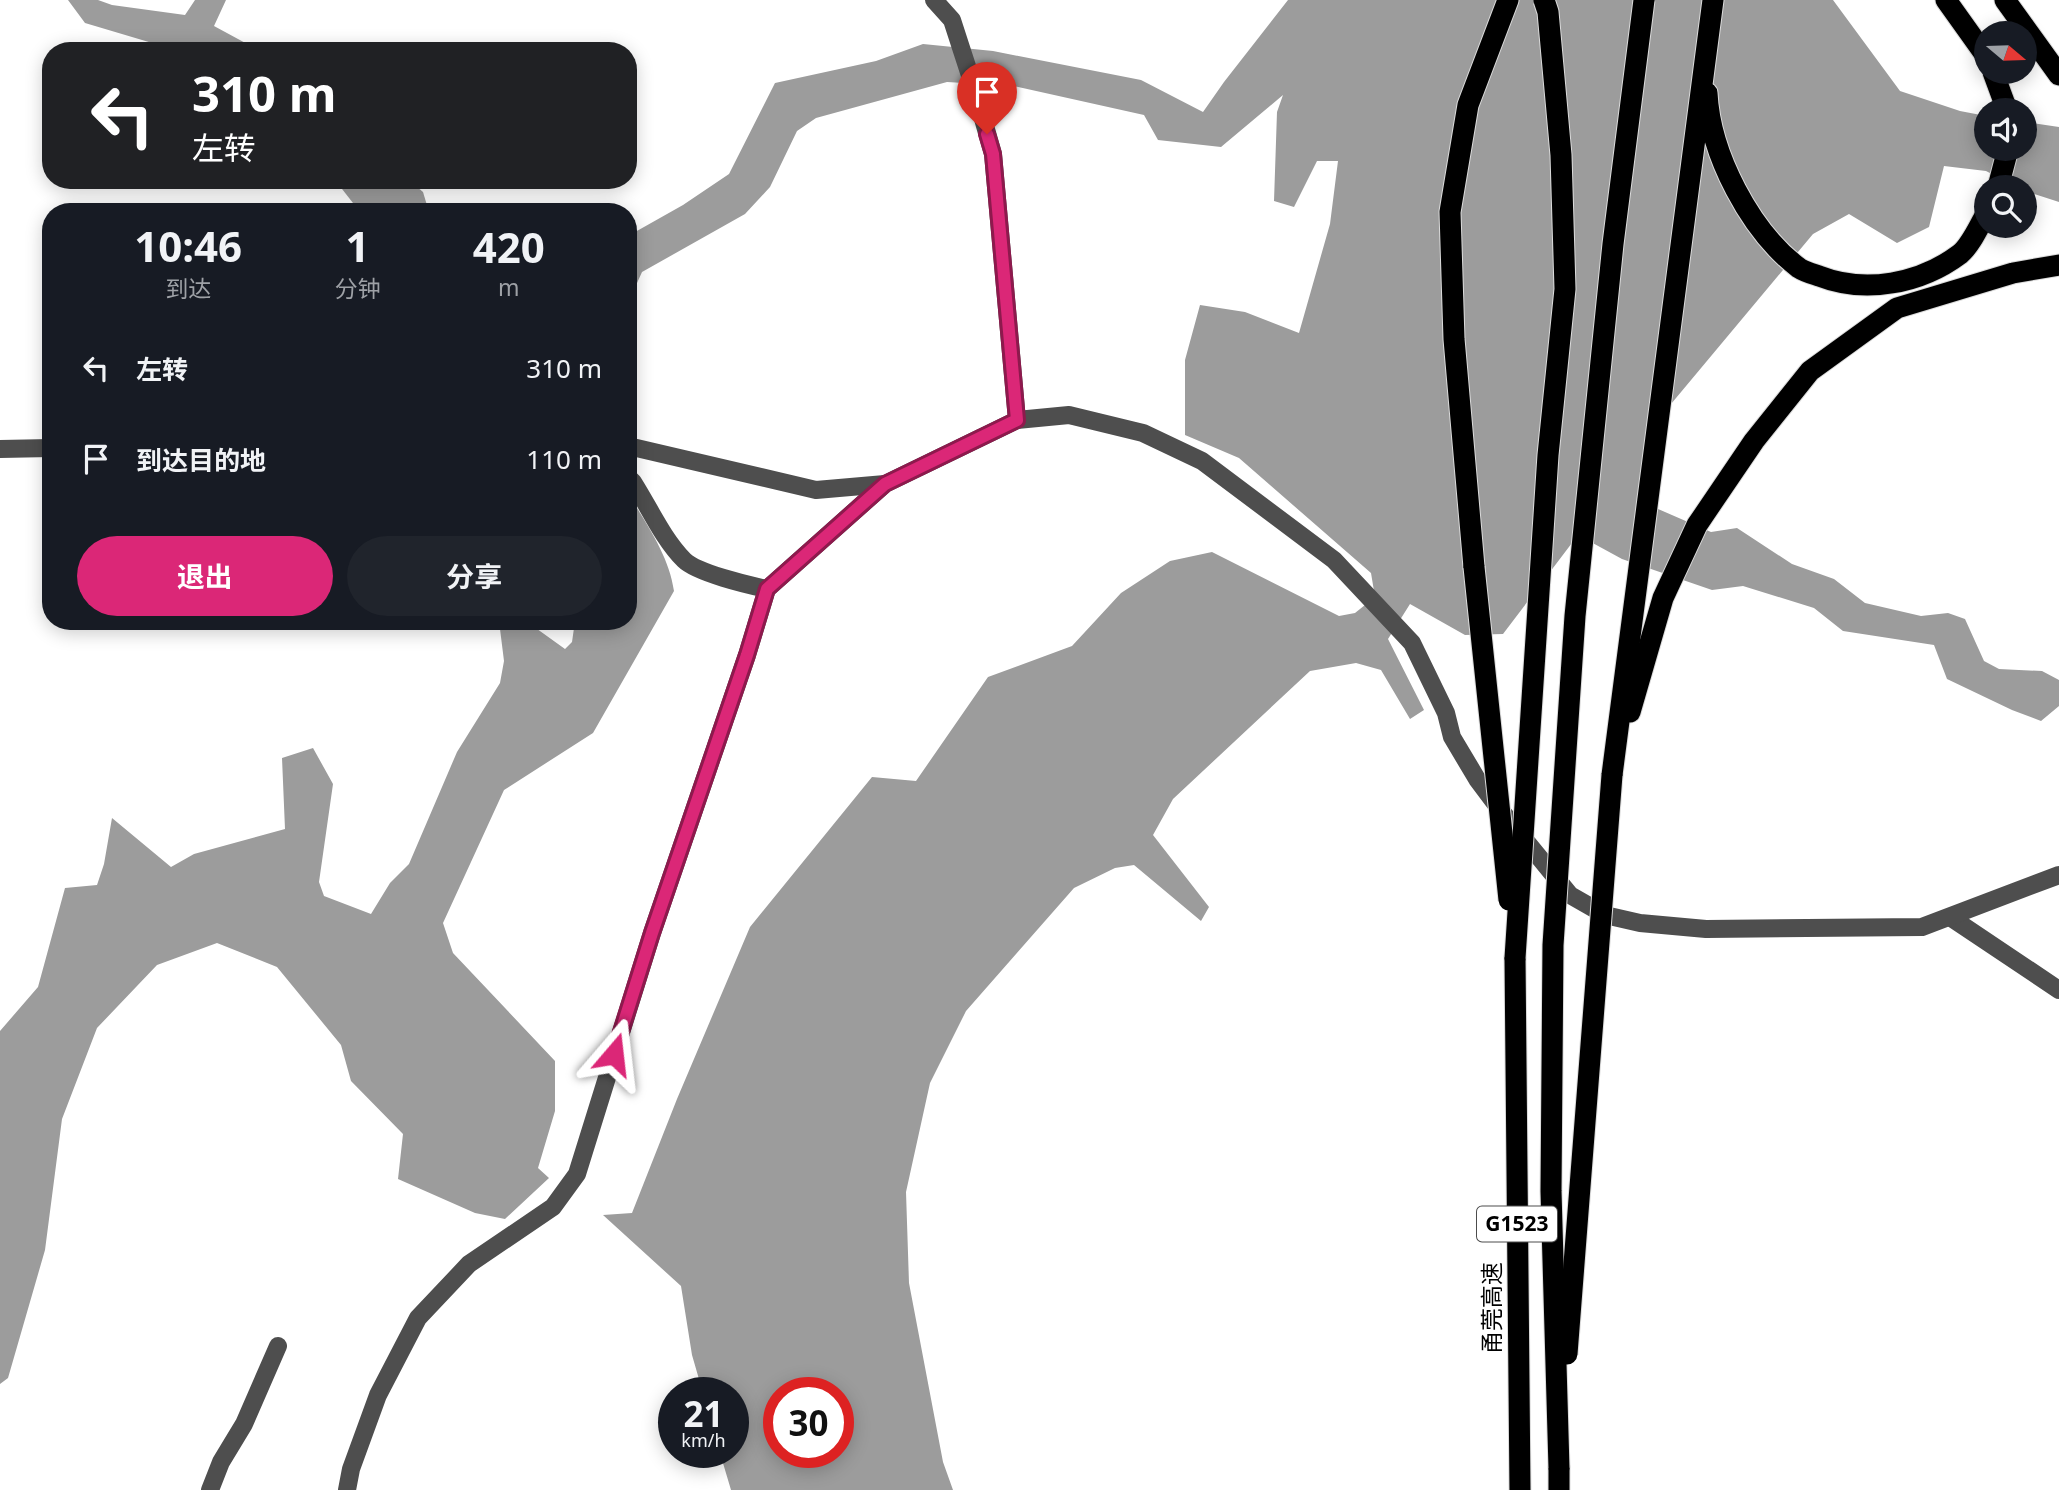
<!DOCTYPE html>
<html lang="zh">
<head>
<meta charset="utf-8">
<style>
  :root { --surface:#171b24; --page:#20242c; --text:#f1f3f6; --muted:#9ea1a6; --accent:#db2777 }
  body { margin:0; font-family:"Noto Sans","Noto Sans SC",sans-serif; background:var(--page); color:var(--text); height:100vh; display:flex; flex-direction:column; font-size:26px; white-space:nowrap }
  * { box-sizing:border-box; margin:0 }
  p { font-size:23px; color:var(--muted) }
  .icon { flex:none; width:38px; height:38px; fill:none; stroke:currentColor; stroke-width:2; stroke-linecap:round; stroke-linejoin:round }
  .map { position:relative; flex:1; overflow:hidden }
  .details { position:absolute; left:42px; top:203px; width:595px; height:427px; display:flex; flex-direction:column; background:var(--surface); border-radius:28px; box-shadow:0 4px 18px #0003 }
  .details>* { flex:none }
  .banner { position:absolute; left:42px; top:42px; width:595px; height:147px; border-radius:28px; box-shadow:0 4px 18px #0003; background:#202124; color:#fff; overflow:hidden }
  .needle { width:46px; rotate:109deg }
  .buttons { position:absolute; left:1974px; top:21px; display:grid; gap:14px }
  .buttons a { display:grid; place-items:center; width:63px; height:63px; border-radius:50%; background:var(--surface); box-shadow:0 4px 18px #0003; font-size:35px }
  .speed { position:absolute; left:658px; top:1377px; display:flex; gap:14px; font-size:35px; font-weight:700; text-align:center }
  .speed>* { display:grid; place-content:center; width:91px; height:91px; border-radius:50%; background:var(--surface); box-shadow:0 4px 18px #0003; line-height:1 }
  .speed small { font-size:18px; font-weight:400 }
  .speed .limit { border:10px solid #d22; background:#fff; color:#111 }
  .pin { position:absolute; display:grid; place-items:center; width:60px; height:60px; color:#fff; margin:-72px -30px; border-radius:50% 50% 50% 0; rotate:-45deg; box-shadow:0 0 7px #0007 }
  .pin .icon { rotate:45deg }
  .me { position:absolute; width:77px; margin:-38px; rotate:17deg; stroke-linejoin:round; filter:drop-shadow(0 0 5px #0008) }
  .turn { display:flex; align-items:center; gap:24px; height:147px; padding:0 35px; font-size:32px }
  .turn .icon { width:91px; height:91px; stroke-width:2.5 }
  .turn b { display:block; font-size:49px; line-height:60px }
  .eta { display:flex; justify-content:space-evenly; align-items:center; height:119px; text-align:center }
  .eta b { font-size:42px; font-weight:700; line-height:49px }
  .action { display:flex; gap:14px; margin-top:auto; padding:14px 35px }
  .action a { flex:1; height:80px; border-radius:42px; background:var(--accent); color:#fff; font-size:28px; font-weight:700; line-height:80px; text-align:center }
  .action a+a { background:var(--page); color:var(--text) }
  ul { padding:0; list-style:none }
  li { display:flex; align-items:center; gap:21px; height:91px; padding:0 35px }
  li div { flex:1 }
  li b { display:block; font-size:26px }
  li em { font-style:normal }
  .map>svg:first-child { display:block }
</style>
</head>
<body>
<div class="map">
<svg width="2059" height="1490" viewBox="0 0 2059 1490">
  <rect width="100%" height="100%" fill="#fff"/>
  <g fill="#9c9c9c" fill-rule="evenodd">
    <polygon points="68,0 98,0 112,5 185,15 195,0 226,0 214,26 260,51 179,51 85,23"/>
    <path d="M1288,0h545l67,91 60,20 26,5v33h39v-27l34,5v75l-34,-11v-4h-8l-31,-16 -42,-5 -15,61 -32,16 -48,-29 -36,20 -142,170 -29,98 69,30 26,-4 55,36 42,15 31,24 56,13 27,-3 17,6 19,42 15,8 43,2 17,9v26l-18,15 -29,-11 -65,-31 -13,-34 -91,-14 -29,-23 -71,-22 -31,4 -90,-31 -44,-24 -75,99 -38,1 -55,-31 -22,35 36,71 -14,9 -29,-49 -25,-7 -46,8 -137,128 -20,36 56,72 -8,14 -67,-56 -19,3 -41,20 -108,123 -36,72 -24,109 3,91 34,179 10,28h-222l-11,-37 13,-1v-59h-30l-11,-38 -11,-69 -78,-71 29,-2 45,-114 73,-172 122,-150 44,4 72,-104 84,-31 49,-53 49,-32 42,-9 127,64 16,-3 20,-16 -4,-24 -132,-115 -54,-23v-75l15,-55 45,7 54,21 31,-109 8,-63h-21l-23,46 -20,-6 3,-89 6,-17 -62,52 -63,-7 -14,-25 -130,-29 -67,-4 -131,36 -19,13 -27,56 -25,27 -103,58 -14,31v-67l55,-31 46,-31 46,-91 101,-22 47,-17 70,7 148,29 62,32 21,-30zM779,1393h59v59h-59z"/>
    <polygon points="335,180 409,180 423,192 429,212 360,212"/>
    <path d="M628,493c18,31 41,62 46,98l-81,142 -89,57 -61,133 10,30 102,108v50l-17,57 11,10 -44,41 -30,-6 -77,-34 5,-45 -52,-53 -10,-36 -64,-78 -60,-24 -60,22 -60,63 -35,91 -17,131 -37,128 -8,6v-353l38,-44 27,-99 32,-3 7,-21 8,-46 59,49 23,-13 91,-25 -3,-71 31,-10 20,36 -14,98 5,14 47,18 19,-31 19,-19 48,-112 43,-69 4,-22 -5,-40h27l39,28 7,-7 3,-21h53z"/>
  </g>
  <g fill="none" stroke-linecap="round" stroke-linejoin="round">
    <defs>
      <g id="highway">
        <polyline points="1946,0 1986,56"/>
        <polyline points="2005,0 2059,75"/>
        <polyline points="1993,72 2007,110"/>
        <path d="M1707,93c3,61 43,138 92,175 6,4 14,6 20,8 46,18 101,8 141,-22 11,-9 19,-28 26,-40"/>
        <polyline points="1998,187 2008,149"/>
        <polyline points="1474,567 1454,339 1450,212 1468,105 1508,0"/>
        <polyline points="1630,712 1663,598 1697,525 1754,441 1810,371 1897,308 2013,273 2059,265"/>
        <polyline points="1612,775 1713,0"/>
        <polyline points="1515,958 1520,1490"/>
        <polyline points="1559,1468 1559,1490"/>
      </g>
    </defs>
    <use href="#highway" stroke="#dbdbdb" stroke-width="23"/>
    <g stroke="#4e4e4e" stroke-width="18">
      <polyline points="934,0 952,20 976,94 993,154 1017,420"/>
      <polyline points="628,446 816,490 885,484"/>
      <polyline points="0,449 51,448"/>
      <path d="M628,477l5,5c16,25 30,57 51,78 13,13 64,25 83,29"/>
      <polyline points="1950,917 2059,990"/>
      <polyline points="210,1490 221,1462 244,1424 278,1346"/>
      <polyline points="347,1490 351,1469 378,1395 418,1318 469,1264 553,1207 577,1174 652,933 747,655 767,589 885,484 1017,420 1069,415 1143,433 1202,461 1334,560 1412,643 1446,713 1452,737 1477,779 1498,807 1570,895 1605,915 1640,923 1706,929 1922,927 2059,875"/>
    </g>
    <use href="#highway" stroke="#000" stroke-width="21"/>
    <defs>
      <g id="highway-bridge">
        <polyline points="1474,567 1509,900"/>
        <polyline points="1515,958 1548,455 1565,289 1561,155 1548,12 1544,0"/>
        <polyline points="1567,1354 1612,775"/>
        <polyline points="1559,1468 1551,1191 1553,945 1575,616 1613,244 1644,0"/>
      </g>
    </defs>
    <use href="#highway-bridge" stroke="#dbdbdb" stroke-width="23" stroke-linecap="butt"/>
    <use href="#highway-bridge" stroke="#000" stroke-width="21"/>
  </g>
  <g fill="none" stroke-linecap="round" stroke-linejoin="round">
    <defs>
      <polyline id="route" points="614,1054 652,933 747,655 767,589 885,484 1017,420 993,154 987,134"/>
    </defs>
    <use href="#route" stroke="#8e194d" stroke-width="18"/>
    <use href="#route" stroke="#db2777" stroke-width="12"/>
  </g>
  <g text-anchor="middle" stroke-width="7" stroke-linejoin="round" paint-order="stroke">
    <rect fill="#fff" stroke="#4c4c4c" stroke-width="2" x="1477" y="1206.5" width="80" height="35" rx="5"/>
    <g font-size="21" font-weight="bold" fill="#000">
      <text x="1517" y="1231">G1523</text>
    </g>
    <g font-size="23" fill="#000" stroke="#fff">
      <text transform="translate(1492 1308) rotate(-90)" y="8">甬莞高速</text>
    </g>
  </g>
</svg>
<div class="buttons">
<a><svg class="needle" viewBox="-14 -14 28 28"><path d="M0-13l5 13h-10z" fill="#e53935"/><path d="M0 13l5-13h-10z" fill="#9ea1a6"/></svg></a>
<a><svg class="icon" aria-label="sound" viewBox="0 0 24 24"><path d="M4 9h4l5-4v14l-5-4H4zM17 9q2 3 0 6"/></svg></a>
<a><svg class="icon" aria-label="search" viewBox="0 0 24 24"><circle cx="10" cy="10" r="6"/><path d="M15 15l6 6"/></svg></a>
</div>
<div class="speed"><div>21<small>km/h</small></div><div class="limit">30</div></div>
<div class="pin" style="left:987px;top:134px;background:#d93025"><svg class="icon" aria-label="arrive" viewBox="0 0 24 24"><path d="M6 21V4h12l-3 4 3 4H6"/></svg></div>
<svg class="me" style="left:614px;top:1054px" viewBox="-20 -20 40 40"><path d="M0-17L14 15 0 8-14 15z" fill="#db2777" stroke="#fff" stroke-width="4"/></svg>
<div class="banner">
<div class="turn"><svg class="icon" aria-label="left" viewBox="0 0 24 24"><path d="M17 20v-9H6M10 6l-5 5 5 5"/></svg><div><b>310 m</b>左转</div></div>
</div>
<section class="details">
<div class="eta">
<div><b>10:46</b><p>到达</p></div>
<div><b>1</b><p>分钟</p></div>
<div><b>420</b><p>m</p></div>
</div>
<ul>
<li><svg class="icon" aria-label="left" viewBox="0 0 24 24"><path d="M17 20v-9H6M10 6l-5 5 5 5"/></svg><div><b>左转</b></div><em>310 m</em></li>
<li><svg class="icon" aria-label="arrive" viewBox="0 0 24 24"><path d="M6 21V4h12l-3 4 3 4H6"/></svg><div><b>到达目的地</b></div><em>110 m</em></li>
</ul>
<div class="action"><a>退出</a><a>分享</a></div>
</section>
</div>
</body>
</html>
